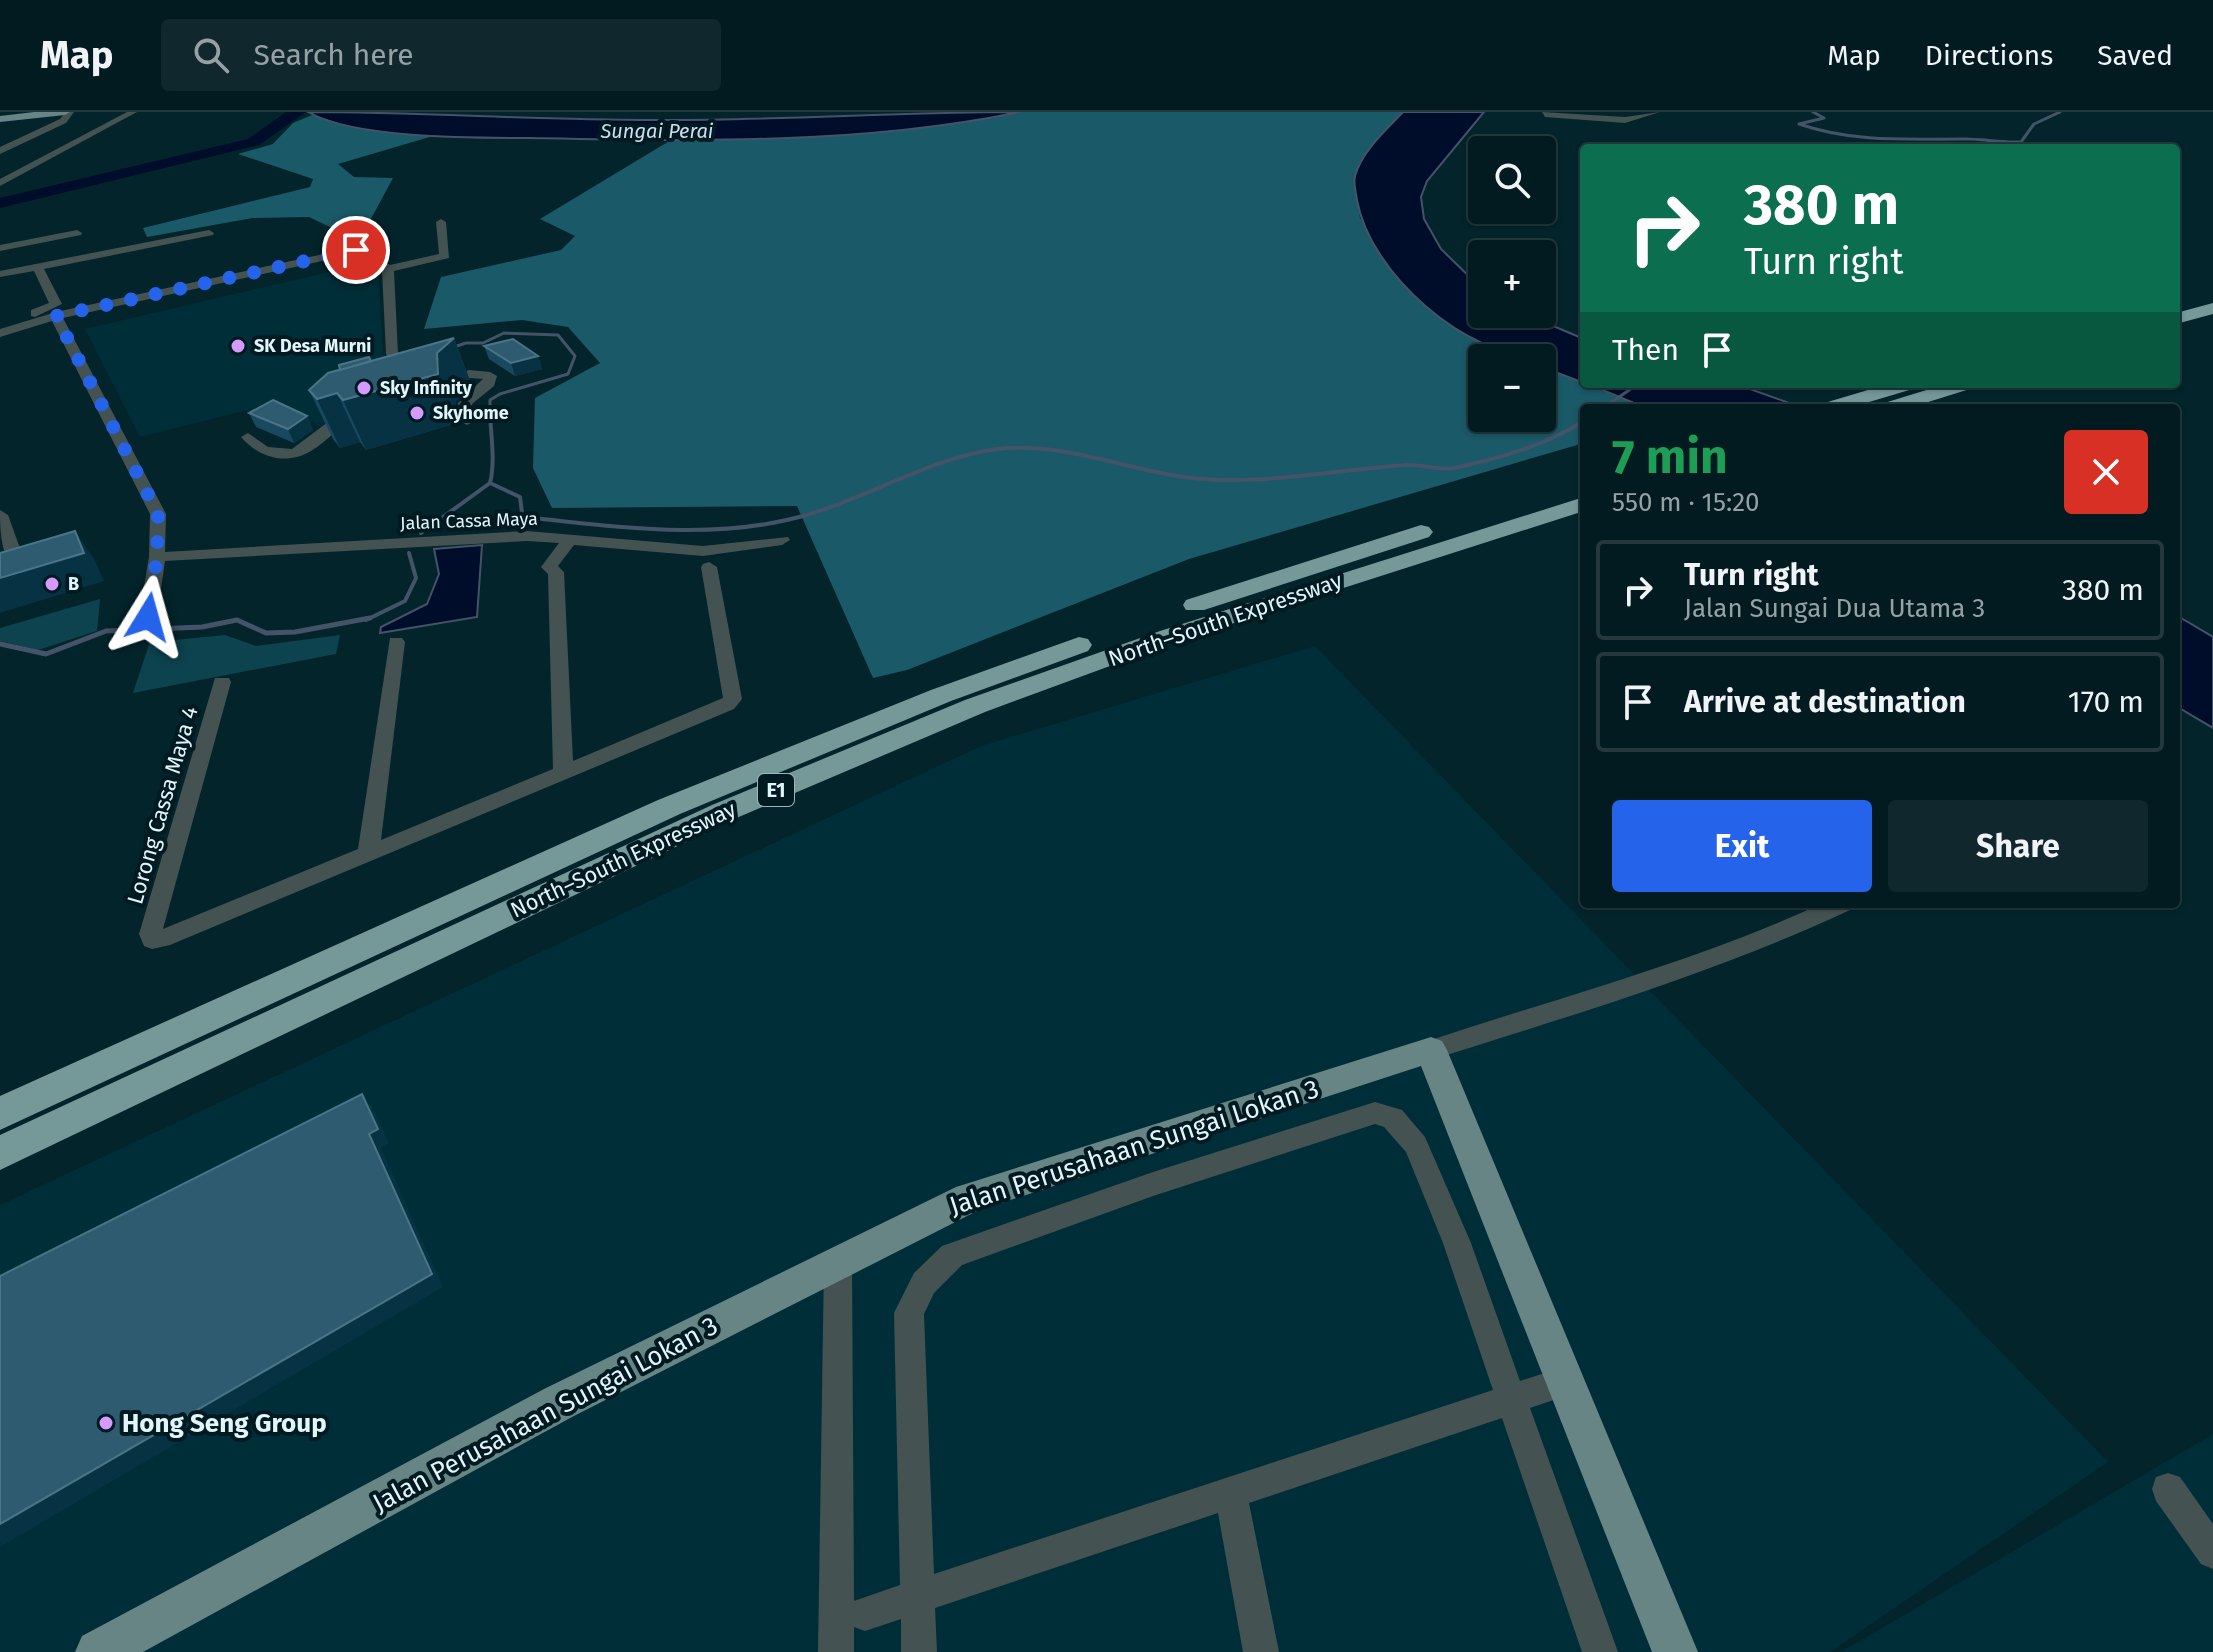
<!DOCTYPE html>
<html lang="en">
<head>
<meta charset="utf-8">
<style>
  :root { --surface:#021b20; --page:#10282d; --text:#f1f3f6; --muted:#96a1a5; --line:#23393e; --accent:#2563eb }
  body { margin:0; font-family:"Fira Sans",sans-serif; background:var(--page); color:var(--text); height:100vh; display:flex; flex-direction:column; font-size:30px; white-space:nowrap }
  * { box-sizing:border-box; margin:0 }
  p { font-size:26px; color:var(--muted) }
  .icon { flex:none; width:44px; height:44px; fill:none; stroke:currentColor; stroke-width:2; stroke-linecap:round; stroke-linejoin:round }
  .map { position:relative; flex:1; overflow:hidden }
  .side { position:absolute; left:1580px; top:292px; width:600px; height:504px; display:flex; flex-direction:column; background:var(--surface); border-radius:8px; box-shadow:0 2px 6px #0004,0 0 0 2px var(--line) }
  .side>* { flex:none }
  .guide { position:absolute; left:1580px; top:32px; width:600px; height:244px; border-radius:8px; box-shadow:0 2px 6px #0004,0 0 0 2px var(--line); background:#0b6e4f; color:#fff; overflow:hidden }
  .fabs { position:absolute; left:1468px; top:24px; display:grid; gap:16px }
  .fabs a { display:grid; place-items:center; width:88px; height:88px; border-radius:8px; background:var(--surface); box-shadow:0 2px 6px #0004,0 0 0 2px var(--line); font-size:40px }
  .pin { position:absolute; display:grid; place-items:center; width:68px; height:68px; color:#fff; margin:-34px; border:4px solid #fff; border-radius:50%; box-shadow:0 2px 8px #0007 }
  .me { position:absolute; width:88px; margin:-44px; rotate:8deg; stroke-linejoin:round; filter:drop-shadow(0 0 6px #0008) }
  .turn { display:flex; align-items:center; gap:28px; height:168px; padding:0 32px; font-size:36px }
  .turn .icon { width:104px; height:104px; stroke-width:2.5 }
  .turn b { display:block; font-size:56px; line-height:68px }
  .then { display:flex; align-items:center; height:76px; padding:0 32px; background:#0003; gap:16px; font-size:30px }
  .round { display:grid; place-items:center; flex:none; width:84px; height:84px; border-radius:8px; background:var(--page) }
  .overview { display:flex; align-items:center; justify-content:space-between; height:136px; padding:0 32px }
  h1 { font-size:48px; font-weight:700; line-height:60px; color:#1e9e55 }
  .primary-button { display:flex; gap:16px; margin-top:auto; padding:16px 32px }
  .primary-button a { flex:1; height:92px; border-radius:8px; background:var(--accent); color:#fff; font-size:32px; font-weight:700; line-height:92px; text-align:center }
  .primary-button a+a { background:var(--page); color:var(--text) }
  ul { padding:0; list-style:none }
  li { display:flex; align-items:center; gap:24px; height:100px; margin:0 16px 12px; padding:0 16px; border:4px solid var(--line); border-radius:8px }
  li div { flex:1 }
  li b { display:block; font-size:30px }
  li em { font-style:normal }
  header { display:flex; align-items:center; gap:48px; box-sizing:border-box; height:112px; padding:0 40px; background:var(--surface); border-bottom:2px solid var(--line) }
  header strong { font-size:38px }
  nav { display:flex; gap:44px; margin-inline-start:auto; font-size:28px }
  .search { width:560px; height:72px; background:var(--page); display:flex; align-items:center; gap:20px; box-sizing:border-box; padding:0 28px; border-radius:8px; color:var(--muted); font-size:30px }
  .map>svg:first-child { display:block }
</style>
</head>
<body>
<header>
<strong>Map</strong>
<div class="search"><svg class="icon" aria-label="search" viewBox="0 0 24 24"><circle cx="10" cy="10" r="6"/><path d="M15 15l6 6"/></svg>Search here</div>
<nav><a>Map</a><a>Directions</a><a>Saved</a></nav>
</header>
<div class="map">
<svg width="2213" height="1540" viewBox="0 0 2213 1540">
  <rect width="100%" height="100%" fill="#03242b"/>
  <g fill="#002e38">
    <polygon points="355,154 369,155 378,161 384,251 338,263 341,295 321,315 284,296 279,290 140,325 85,217"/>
    <polygon points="1315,534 2108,1350 1830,1540 0,1540 0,1093 981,634"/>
    <polygon points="2213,1322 2213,1540 1841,1540"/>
  </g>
  <g fill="#0c434f">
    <polygon points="100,487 97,519 38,538 0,529 0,516"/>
    <polygon points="225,523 256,534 340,523 336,542 133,581 151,526 175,528"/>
  </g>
  <g fill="#1a5967">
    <polygon points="1020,0 1403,0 1364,44 1354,66 1360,106 1460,219 1520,246 1482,246 1482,306 1542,306 1542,255 1646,296 1584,296 1584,331 1189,447 907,558 873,566 797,394 552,396 533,356 535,286 600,251 568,215 522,208 424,217 441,165 561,138 575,124 540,107 671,28 849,23 938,13"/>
    <polygon points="312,3 372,17 433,24 338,52 354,65 393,66 359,129 309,105 253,106 147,125 143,116 310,75 313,67 238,42 273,32 293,11"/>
  </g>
  <g fill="#000d2a" stroke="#445368" stroke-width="2">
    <path d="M308,0c120,0 239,9 359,8 118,0 236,-8 353,-8 -160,33 -327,29 -490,26 -55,0 -175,1 -222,-26z"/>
    <path d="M1403,0h81l-57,69 -6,16 3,22 17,30 41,40v25h43l59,25v44l-42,-16v-9c-75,0 -172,-84 -185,-158 -1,-8 -4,-17 -2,-24 7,-25 31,-46 48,-64z"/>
    <polygon points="1588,272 1736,272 1803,296 1646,296"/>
    <polygon points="482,433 477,505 380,521 381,515 427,492 439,462 434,437"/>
    <polygon points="2176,503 2213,525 2213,616 2176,594"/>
  </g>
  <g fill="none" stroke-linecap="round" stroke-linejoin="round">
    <g stroke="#445368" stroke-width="3">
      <path d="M1813,0l11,6 -25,6c55,19 109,15 166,15 16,0 33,3 49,3h7l13,-18 26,-12"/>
      <polyline points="451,236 466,231 483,231 504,221 558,223 575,244 568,262 500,282 490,288 490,298"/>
      <polyline points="1603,296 1638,272"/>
    </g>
    <g stroke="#445368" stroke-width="4">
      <path d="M490,296c0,25 6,51 0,75l30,14 2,16 12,5c93,10 185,23 276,-4 60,-18 127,-58 188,-65 63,-7 124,19 185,28 74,10 149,-7 223,-12 16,-1 33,6 48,3 44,-9 92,-23 130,-47"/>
      <polyline points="421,421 490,371"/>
      <polyline points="366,508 405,489 416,466 409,441"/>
    </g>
    <polyline stroke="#445368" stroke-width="5" points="0,532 46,542 106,519 202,515 237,508 266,521 295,520 370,506"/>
    <polygon fill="#000d2a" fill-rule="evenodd" points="286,0 306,0 259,33 0,96 0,86 248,27"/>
    <g fill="#445252" fill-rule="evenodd">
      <polygon points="66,0 74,0 66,11 0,42 0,35 60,7"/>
      <polygon points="127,0 137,0 0,74 0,67"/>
      <polygon points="1542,0 1625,5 1660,0 1625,11 1545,5"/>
      <polygon points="441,107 446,110 449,146 394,159 398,242 416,267 414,270 404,270 386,242 382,158 354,142 63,206 166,402 165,440 527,419 703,434 788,425 790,428 782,433 703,444 574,433 558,454 564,460 573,649 723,586 701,455 703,452 709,450 717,455 742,587 734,597 170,833 152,837 144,834 139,822 215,566 229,566 231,570 163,817 358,737 390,526 402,526 405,530 381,728 553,657 548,462 541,455 559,431 527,429 165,449 157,505 148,510 142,509 139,505 149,445 150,402 52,209 0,225 0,217 56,200 356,135 390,153 439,142 436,110"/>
      <polygon points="77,118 82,121 81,123 0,139 0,133"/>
      <polygon points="209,118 214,121 213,123 44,157 62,192 35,205 31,204 31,198 49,191 34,159 0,165 0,159"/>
      <polygon points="469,258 490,260 497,264 494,274 472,292 474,309 467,313 460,309 458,291 483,267 470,266 442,276 435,272"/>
      <path d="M353,298l5,1v6c-19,8 -30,24 -47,34 -25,15 -53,6 -70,-14l7,-4 20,14 24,2 44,-33z"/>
      <path d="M0,398l8,5 17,47 -2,3 -6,2c-17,-7 -17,-40 -17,-57z"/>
      <path d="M1821,792h32l-3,6c-135,63 -277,105 -419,150l-9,-3 -3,-7 3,-7c134,-45 270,-80 399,-139z"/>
      <path d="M1375,990l27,8 23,27 46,106 49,138 43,-14 11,4 4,11 -4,11 -44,15 88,244h-36l-80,-234 -253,85 30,149h-36l-25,-139 -283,95 2,44h-36v-33l-36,12 -11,-4v25h-36l6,-389 4,-9 10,-4 10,4 4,9 2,338 46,-16 -6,-272 20,-40 28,-27 211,-74zM1375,1012l9,3 22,25 37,91 50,147 -559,184 -10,-260 10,-21 28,-28 191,-69z"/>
      <polygon points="2168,1361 2180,1365 2213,1412 2213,1457 2201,1452 2156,1389 2152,1377 2156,1365"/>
    </g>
    <g fill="#678585" fill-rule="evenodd">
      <polygon points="34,0 70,0 65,3 0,10 0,4"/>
      <polygon points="1431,925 1442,929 1447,938 1698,1540 1652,1540 1421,954 977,1099 572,1305 143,1540 75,1540 82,1524 544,1277 956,1075"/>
    </g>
    <g fill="#759899" fill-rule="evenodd">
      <polygon points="2213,191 2213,202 2176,212 2176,201"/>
      <polygon points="1888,272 1919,272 1916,276 1849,296 1818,296 1821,292"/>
      <polygon points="1946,272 1976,272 1973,276 1909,296 1878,296 1881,292"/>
      <polygon points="1584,385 1584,399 1178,529 985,600 734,707 0,1058 0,1023 712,693 965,588 1160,519"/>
      <polygon points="1421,413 1429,415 1433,420 1429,425 1204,498 1186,498 1183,493 1186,488"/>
      <polygon points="1079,525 1088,527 1092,533 1088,539 951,589 680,702 0,1018 0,984 658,688 931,578"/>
    </g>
  </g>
  <g fill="#184960">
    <polygon points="454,226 472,274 456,289 457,311 366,338 360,330 340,336 333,327 309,278 340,258"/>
    <polygon points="484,234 538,244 542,257 515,264 489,247"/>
    <polygon points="249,301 307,304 313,318 294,331 256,315"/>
  </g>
  <g fill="#073244">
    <polygon points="454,226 472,274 456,289 457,311 366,338 343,288 375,257 437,241"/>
    <polygon points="538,244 542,257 515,264 511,251"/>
    <polygon points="337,281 360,330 340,336 317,287"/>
    <polygon points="307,304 313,318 294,331 288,317"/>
    <polygon points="75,419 94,447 104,469 0,501 0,466"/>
    <polygon points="362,982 373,996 389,1031 381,1036 443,1175 0,1435 0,1412 369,1022"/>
  </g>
  <g fill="#2e5b70" stroke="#4b7486" stroke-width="2">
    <polygon points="454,226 437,241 438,262 343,288 337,281 317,287 309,278 328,261"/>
    <polygon points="513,227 538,244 511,251 484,234"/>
    <polygon points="369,245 371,249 340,258 339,253"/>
    <polygon points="273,288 307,304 288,317 249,301"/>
    <polygon points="75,419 84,441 0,466 0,441"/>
    <polygon points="362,982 378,1017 369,1022 432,1162 0,1412 0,1164"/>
  </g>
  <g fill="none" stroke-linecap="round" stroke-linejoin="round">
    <polyline stroke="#2563eb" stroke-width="14" stroke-dasharray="0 25.2" points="148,505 157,445 158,402 56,204 356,138"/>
  </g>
  <g fill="#d69bfa" stroke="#001a22" stroke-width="3">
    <circle cx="238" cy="234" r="8"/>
    <circle cx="364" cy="276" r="8"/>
    <circle cx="417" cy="301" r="8"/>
    <circle cx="52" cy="472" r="8"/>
    <circle cx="106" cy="1311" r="8"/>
  </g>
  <g text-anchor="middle" stroke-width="8" stroke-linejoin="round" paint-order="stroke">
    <g font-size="18" font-weight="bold" fill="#e4f5fa" stroke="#001a22" text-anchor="start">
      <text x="254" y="240">SK Desa Murni</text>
      <text x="380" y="282">Sky Infinity</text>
      <text x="433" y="307">Skyhome</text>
      <text x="68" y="478">B</text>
    </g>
    <g font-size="18" fill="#e4f5fa" stroke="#001a22">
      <text transform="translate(469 409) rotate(-2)" y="6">Jalan Cassa Maya</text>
    </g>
    <g font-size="20" font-style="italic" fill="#d0ddef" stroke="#001a22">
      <text x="657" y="26">Sungai Perai</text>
    </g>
    <rect fill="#001a22" stroke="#a0b3b9" stroke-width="2" x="758" y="662" width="36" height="32" rx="6"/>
    <g font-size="20" font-weight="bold" fill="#e4f5fa">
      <text x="776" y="685">E1</text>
    </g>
    <g font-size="22" fill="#e4f5fa" stroke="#001a22">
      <text transform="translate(1225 507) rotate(-19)" y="8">North–South Expressway</text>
      <text transform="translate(162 693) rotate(-74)" y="8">Lorong Cassa Maya 4</text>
      <text transform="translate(623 747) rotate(-25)" y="8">North–South Expressway</text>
    </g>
    <g font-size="26" fill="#e4f5fa" stroke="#001a22">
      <text transform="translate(1134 1035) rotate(-18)" y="9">Jalan Perusahaan Sungai Lokan 3</text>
      <text transform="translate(545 1302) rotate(-28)" y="9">Jalan Perusahaan Sungai Lokan 3</text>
    </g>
    <g font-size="26" font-weight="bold" fill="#e4f5fa" stroke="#001a22" text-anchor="start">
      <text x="122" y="1320">Hong Seng Group</text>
    </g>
  </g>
</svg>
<div class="fabs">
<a><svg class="icon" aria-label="search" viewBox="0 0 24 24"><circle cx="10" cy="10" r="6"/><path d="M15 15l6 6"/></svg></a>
<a>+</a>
<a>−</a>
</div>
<div class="pin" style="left:356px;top:138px;background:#d93025"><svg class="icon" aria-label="arrive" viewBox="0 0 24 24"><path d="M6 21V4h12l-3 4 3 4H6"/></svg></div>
<svg class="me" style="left:148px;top:505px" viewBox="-20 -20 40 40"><path d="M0-17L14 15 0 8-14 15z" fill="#2563eb" stroke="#fff" stroke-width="4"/></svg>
<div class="guide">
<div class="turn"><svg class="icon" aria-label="right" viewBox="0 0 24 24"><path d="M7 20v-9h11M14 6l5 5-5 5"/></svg><div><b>380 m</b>Turn right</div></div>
<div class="then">Then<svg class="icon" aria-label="arrive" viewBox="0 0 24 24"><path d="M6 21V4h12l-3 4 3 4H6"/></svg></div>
</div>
<section class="side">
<div class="overview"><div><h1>7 min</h1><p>550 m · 15:20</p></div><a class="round" style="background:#d93025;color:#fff"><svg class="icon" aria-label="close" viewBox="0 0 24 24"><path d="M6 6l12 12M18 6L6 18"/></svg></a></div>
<ul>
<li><svg class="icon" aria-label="right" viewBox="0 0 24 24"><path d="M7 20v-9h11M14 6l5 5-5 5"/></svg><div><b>Turn right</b><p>Jalan Sungai Dua Utama 3</p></div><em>380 m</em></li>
<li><svg class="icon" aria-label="arrive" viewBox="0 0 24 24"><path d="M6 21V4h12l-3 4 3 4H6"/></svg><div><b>Arrive at destination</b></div><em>170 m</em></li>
</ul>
<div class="primary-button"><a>Exit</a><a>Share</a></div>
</section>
</div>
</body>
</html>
